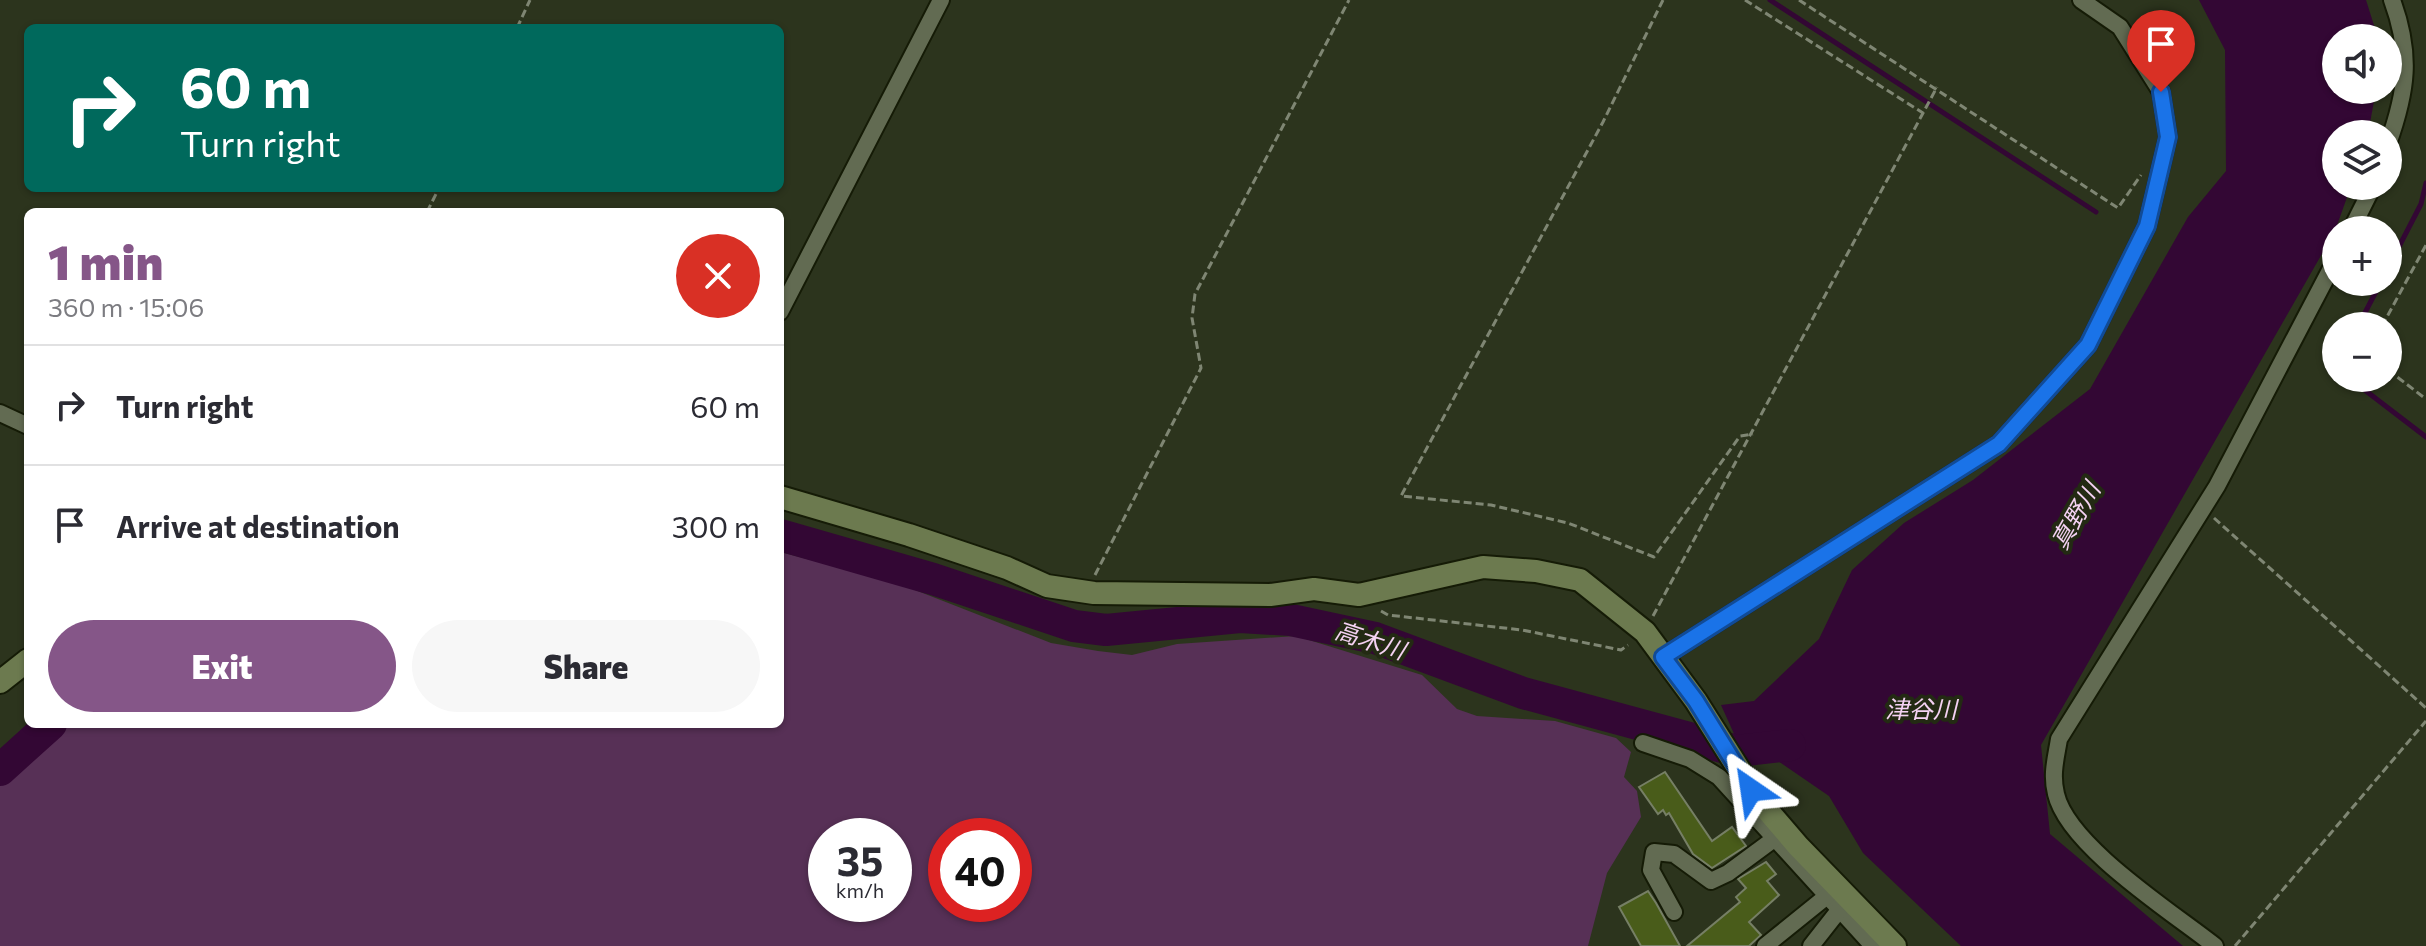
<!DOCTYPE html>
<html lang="en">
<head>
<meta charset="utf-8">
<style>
  :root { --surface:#fff; --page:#f7f7f7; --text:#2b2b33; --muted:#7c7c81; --line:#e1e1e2; --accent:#855688 }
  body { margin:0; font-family:Commissioner,"Noto Sans JP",sans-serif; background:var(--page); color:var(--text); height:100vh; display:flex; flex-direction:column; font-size:30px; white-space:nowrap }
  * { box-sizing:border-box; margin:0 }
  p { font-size:26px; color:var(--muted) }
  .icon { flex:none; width:44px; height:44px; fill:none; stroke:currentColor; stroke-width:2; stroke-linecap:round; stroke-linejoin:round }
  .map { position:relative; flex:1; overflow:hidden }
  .sheet { position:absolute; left:24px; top:208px; width:760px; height:520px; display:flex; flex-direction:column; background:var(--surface); border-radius:12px; box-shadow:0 2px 6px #0004 }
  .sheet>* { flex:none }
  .guide { position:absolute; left:24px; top:24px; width:760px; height:168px; border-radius:12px; box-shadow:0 2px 6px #0004; background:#00695c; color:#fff; overflow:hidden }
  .tools { position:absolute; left:2322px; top:24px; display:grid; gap:16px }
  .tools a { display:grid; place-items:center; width:80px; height:80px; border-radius:50%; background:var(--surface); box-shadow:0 2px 6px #0004; font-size:40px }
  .speed { position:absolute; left:808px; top:818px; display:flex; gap:16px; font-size:40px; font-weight:700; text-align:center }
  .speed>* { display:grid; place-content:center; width:104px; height:104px; border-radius:50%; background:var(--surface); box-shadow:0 2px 6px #0004; line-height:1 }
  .speed small { font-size:20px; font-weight:400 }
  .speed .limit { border:12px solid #d22; background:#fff; color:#111 }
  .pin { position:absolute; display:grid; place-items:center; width:68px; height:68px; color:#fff; margin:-82px -34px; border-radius:50% 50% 50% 0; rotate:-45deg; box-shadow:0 0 8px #0007 }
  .pin .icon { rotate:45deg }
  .me { position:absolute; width:88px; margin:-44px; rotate:328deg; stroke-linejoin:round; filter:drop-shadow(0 0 6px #0008) }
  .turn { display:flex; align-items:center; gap:28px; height:168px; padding:0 24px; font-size:36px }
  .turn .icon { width:104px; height:104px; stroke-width:2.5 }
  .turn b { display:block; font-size:56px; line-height:68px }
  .round { display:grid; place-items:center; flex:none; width:84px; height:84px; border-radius:42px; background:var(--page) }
  .overview { display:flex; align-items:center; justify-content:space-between; height:136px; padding:0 24px }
  h1 { font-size:48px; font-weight:800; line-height:60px; color:var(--accent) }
  .primary-button { display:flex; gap:16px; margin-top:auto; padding:16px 24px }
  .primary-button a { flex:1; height:92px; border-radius:48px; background:var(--accent); color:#fff; font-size:32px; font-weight:800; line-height:92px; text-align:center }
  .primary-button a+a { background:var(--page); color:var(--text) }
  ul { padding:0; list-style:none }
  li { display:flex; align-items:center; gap:24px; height:120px; padding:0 24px; border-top:2px solid var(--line) }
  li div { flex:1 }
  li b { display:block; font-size:30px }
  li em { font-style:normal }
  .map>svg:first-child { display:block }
</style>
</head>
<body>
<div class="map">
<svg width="2426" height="946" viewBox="0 0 2426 946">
  <rect width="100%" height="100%" fill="#2c341d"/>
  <path fill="#573056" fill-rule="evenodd" d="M780,552l112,29 159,62 47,8 34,4 45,-11 119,-8 126,39 35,34 20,7 78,5 61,17 15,14 -7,25 13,14 4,26 -34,56 -19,73h-1588v-161l67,-61h713zM894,836v68h-68v-68zM1014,836v68h-68v-68z"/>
  <polygon fill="#330734" points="2199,0 2366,0 2378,38 2336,38 2336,90 2376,90 2368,134 2336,134 2336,186 2351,186 2335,231 2041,745 2050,834 2183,946 1961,946 1863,853 1829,796 1778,761 1740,747 1721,705 1754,701 1819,639 1852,570 1904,523 1973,480 2090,389 2188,217 2226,171 2225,50"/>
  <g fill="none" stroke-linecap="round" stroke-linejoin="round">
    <g stroke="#330734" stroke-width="5">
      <polyline points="1770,0 2096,212"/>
      <polyline points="2388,268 2421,204 2426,183"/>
      <polyline points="2358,326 2381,282"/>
      <polyline points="2336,360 2332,365 2336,368"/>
      <polyline points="2349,378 2426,437"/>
    </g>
    <g stroke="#330734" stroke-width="32">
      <polyline points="780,535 933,579 1074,626 1106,630 1240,617 1291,620 1375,638 1523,693 1737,751 1790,745"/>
      <polyline points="0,770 51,724"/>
    </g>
  </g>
  <g fill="#495c1a" stroke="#767f65" stroke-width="2">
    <polygon points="1665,772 1712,841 1732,827 1746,846 1712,868 1693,854 1669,813 1666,815 1663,810 1658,814 1639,787"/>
    <polygon points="1766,862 1776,874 1767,881 1779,895 1749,922 1761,935 1749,946 1687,946 1740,902 1736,897 1746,888 1738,879"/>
    <polygon points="1648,891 1656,903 1680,946 1641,946 1619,907"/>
  </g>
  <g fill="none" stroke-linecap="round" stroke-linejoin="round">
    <defs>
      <g id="street">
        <path d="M2388,144c19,-53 24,-90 4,-144"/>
        <polyline points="2351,230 2373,186"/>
        <polyline points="780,312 941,0"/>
        <polyline points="0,413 28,426"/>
        <polyline points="1663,657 1999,444 2088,345 2147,226 2168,137 2161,92 2120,27 2081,0"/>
        <polyline points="1643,743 1690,759 1719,777 1873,946"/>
        <polyline points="1674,912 1651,870 1654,852 1674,854 1711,881 1728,873 1774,839"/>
        <polyline points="1765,946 1827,896"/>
        <polyline points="1811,946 1840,909"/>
        <path d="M2215,946c-43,-34 -147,-100 -159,-152 -5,-20 0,-36 3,-55l158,-253 119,-227"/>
      </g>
      <g id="secondary">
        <polyline points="780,497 909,535 1007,568 1047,586 1094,593 1270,595 1314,589 1359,595 1483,567 1536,571 1580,580 1645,632 1696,701 1757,798 1798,846 1895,946"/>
        <polyline points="0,682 28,660"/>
      </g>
    </defs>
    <use href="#street" stroke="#151b06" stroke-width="20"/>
    <use href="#secondary" stroke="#151b06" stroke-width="26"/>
    <g stroke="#7f8673" stroke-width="3" stroke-dasharray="8 4" stroke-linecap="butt">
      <polyline points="1663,0 1603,122 1401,496 1491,505 1568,523 1654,557 1740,436 1753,434"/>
      <polyline points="1745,0 1923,113"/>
      <polyline points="1799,0 2118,208 2141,175"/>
      <polyline points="517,28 530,0"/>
      <polyline points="427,212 439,188"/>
      <polyline points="2382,326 2426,245"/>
      <polyline points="2388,370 2426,399"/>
      <polyline points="2214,518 2426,708"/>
      <polyline points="1095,575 1201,368 1192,318 1195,294 1349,0"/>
      <polyline points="1381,611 1388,615 1522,630 1621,650 1628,645"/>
      <polyline points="1653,616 1937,87"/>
      <polyline points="2235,946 2426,721"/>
    </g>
    <use href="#street" stroke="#626b52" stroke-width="16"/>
    <use href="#secondary" stroke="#6c7a4f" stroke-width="22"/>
  </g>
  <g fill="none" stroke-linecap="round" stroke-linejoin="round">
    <defs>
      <polyline id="route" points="1751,790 1696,701 1663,657 1999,444 2088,345 2147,226 2168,137 2161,92"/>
    </defs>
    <use href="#route" stroke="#114b97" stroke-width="20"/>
    <use href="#route" stroke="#1a73e8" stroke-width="14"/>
  </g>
  <g text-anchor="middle" stroke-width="8" stroke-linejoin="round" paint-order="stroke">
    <g font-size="24" font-style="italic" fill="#f5d2f3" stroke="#232a13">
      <text transform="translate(2076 516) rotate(-60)" y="8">真野川</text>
      <text transform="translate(1370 641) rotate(18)" y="8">高木川</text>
      <text x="1921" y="718">津谷川</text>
    </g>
  </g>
</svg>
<div class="tools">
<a><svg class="icon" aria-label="sound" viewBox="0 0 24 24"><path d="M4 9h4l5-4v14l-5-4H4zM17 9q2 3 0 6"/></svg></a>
<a><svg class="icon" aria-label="layers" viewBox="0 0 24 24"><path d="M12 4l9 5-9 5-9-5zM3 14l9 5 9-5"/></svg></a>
<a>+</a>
<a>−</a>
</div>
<div class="speed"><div>35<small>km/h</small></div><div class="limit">40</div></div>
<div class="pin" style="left:2161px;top:92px;background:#d93025"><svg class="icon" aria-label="arrive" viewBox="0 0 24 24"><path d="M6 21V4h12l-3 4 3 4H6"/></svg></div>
<svg class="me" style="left:1751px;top:790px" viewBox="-20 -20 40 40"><path d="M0-17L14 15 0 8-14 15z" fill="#1a73e8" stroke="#fff" stroke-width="4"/></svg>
<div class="guide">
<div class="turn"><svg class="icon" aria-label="right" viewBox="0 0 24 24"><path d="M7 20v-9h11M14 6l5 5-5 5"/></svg><div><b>60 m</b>Turn right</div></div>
</div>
<section class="sheet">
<div class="overview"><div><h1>1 min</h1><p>360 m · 15:06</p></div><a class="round" style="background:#d93025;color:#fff"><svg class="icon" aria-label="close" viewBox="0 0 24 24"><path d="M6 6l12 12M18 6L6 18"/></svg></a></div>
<ul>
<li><svg class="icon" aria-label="right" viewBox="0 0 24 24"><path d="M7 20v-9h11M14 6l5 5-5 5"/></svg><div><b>Turn right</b></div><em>60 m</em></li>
<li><svg class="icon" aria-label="arrive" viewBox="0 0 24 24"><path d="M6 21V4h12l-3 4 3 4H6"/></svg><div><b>Arrive at destination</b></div><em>300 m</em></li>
</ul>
<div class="primary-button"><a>Exit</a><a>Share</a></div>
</section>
</div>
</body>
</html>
